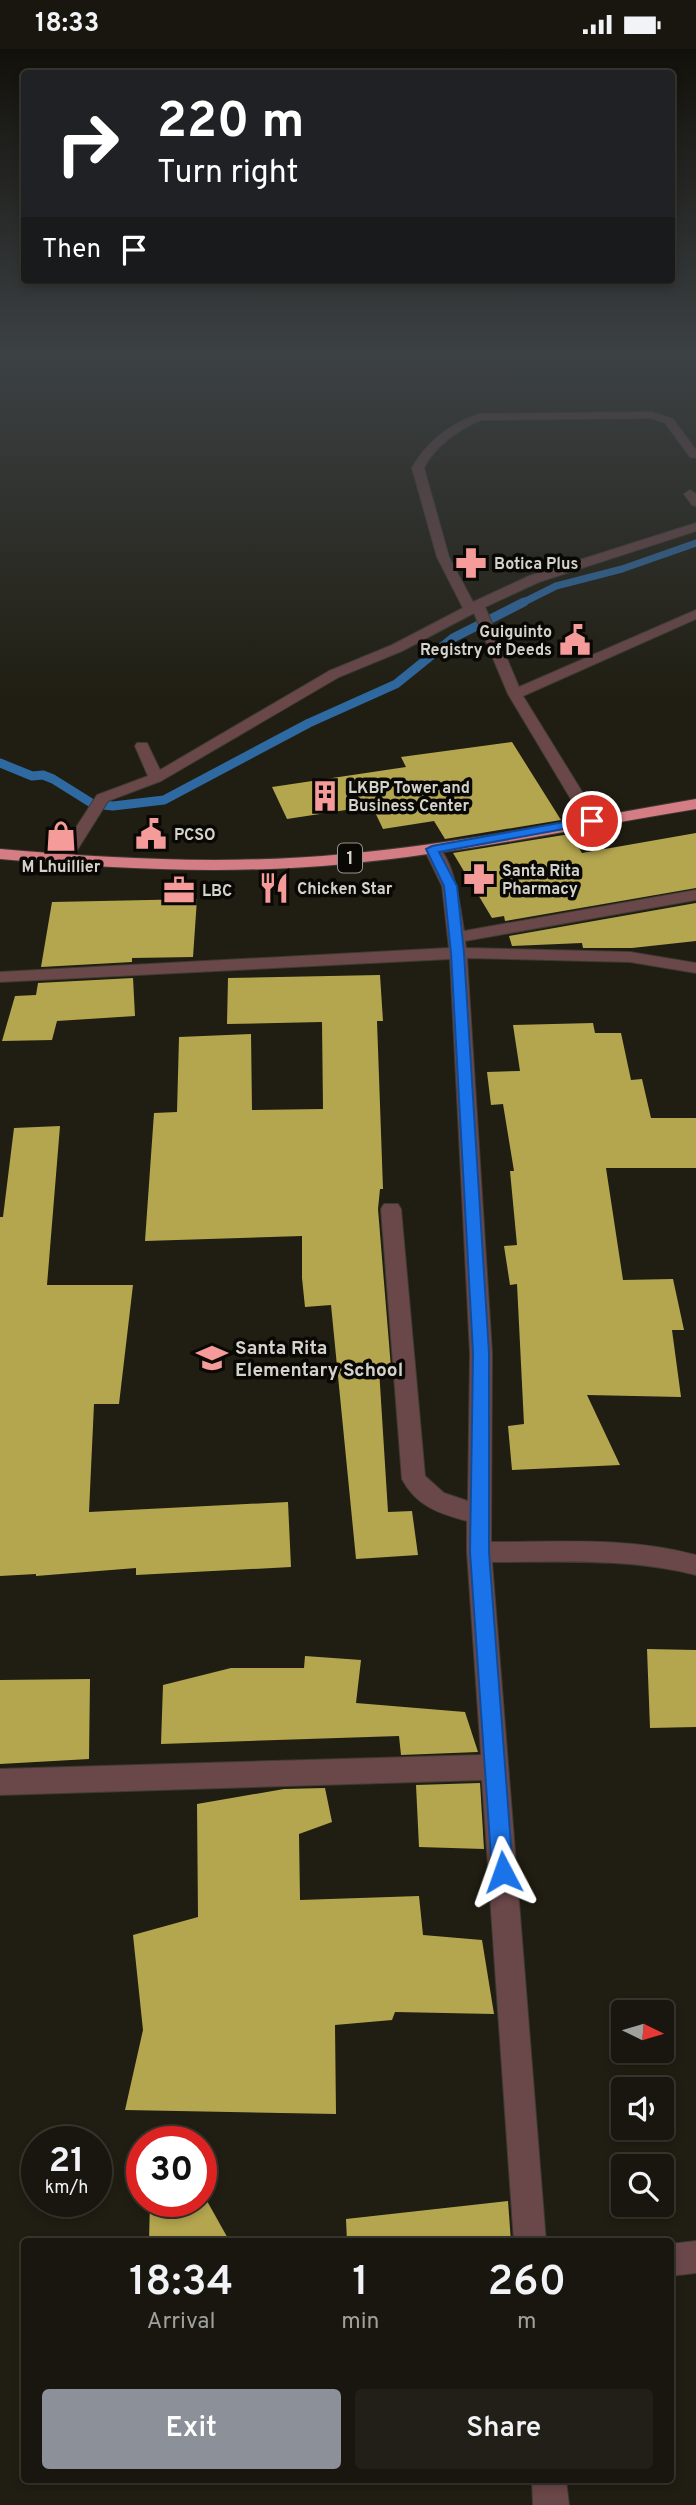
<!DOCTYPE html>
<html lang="en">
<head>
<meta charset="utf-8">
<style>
  :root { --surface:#18160e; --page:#211f17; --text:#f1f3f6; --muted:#9f9f9e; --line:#36352e; --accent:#8c9099 }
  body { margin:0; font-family:Overpass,sans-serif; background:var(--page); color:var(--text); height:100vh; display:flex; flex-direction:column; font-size:26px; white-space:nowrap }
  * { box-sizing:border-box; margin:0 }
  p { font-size:23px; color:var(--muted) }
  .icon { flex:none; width:38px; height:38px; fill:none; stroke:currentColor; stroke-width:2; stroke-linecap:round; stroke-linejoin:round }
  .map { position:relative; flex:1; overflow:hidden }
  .sheet { position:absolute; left:21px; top:2189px; width:653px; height:245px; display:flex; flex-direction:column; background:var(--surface); border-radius:7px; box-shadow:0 4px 10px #0003,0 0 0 2px var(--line) }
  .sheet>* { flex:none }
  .banner { position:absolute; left:21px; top:21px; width:654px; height:214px; border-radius:7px; box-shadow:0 4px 10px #0003,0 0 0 2px var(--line); background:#202124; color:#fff; overflow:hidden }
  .needle { width:46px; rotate:95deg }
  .tools { position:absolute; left:611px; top:1951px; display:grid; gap:14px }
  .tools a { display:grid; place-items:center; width:63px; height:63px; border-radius:7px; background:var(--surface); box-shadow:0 4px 10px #0003,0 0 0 2px var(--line); font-size:35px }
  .speed { position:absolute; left:21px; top:2077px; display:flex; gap:14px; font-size:35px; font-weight:700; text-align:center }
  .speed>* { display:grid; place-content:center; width:91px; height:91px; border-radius:50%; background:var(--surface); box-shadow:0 4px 10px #0003,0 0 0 2px var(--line); line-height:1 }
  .speed small { font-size:18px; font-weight:400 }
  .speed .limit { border:10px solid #d22; background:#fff; color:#111 }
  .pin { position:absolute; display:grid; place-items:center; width:60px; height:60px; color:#fff; margin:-30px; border:4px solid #fff; border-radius:50%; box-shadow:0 2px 7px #0007 }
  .me { position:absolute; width:77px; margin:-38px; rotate:356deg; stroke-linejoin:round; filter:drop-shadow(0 0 5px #0008) }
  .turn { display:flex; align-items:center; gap:24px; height:147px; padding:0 21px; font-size:32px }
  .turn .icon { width:91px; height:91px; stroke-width:2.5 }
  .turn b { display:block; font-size:49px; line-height:60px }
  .then { display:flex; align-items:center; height:66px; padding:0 21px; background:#0003; gap:14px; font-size:26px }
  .eta { display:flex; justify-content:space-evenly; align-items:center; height:119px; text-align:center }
  .eta b { font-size:42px; font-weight:600; line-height:49px }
  .button { display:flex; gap:14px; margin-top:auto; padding:14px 21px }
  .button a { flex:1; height:80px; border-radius:7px; background:var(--accent); color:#fff; font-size:28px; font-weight:600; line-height:80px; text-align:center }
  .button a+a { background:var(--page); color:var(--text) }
  .status { display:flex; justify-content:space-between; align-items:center; height:49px; padding:0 35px; background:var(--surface); direction:ltr }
  .status svg { height:19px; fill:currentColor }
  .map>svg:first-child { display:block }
</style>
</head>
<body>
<div class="status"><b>18:33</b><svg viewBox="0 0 49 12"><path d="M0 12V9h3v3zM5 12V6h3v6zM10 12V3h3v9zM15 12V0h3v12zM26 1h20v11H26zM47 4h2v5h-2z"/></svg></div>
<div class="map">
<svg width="696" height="2456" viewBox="0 0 696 2456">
  <rect width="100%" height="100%" fill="#201e12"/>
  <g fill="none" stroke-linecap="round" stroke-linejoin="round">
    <polyline stroke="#2e69a2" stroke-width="7" points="520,555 556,537 622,520 696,494"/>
    <polyline stroke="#2e69a2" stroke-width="9" points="0,714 32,727 43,726 53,730 93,755 113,757 164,751 309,674 396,635 453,589 524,553"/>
  </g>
  <g fill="#b4a64e">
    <polygon points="512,693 561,771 445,790 434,772 383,780 372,757 287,770 272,738 406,718 401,708"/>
    <polygon points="696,784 696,839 505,872 504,867 492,869 453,804 570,785 582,804"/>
    <polygon points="197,850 193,908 132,909 132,913 41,918 52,853"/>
    <polygon points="696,854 696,892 632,899 583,899 582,894 512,897 509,887"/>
    <polygon points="380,926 383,972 377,972 383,1140 380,1140 378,1160 391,1319 379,1320 388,1463 412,1462 418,1506 356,1510 331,1256 305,1258 302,1229 302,1187 145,1192 154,1064 177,1063 179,988 251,985 252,1061 323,1060 322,973 227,975 228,929"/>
    <polygon points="133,929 135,967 57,972 52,991 2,992 15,947 36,946 38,934"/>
    <polygon points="593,974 595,984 621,984 631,1031 642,1030 651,1069 696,1069 696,1119 606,1119 623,1231 673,1230 684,1281 672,1281 681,1348 587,1346 620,1416 512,1421 508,1377 524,1375 517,1235 510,1236 504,1197 517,1196 510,1122 514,1122 503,1055 491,1056 487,1023 520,1022 513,976"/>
    <polygon points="60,1077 47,1236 133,1236 119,1355 94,1355 89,1463 288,1453 291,1518 136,1526 136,1519 36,1527 36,1525 0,1527 0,1168 3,1168 14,1079"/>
    <polygon points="647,1600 696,1601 696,1678 650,1679"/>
    <polygon points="305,1607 361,1611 356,1654 465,1663 478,1703 401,1706 399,1687 161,1695 163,1636 231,1619 304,1619"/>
    <polygon points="90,1630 89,1710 0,1715 0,1631"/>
    <polygon points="480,1734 484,1800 419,1798 416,1736"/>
    <polygon points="325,1739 332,1773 299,1785 300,1851 419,1847 423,1886 482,1891 494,1965 395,1963 392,1971 335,1976 336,2065 125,2061 143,1981 133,1886 198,1868 197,1755 284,1740"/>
    <polygon points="150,2152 207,2152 230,2193 149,2193"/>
    <polygon points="508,2152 511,2193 347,2193 346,2170"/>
  </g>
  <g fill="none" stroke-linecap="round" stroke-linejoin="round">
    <defs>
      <g id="minor">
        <path d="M652,363l21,7 23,31v8l-6,-1 -25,-34 -14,-5 -170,2c-22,9 -46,26 -57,48l25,89 24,45 56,-26 167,-53v8l-157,51 -54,25 34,80 177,-77v9l-173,77 77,125 -2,3 -6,2 -8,-5 -76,-127 -34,-81 -72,38 -63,26 -178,104 -53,20 -39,62h-12l-2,-3 42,-65 51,-19 -13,-30 2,-3h10l13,27 169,-99 63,-26 71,-37 -26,-51 -25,-89c14,-26 40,-46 68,-54z"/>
        <polygon points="690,441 696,445 696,457 692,456 684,445"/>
        <path d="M432,795c22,6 29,68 32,87l232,-41v10l-231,41 1,7 164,4 66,11v10l-66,-11 -163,-4 25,395 -1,189c69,0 138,-5 205,13v20c-67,-17 -135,-13 -204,-13l54,680h-32l-32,-462 -482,15v-26l481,-14 -14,-203v-31c-27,-7 -51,-15 -65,-42l-21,-270 3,-5h14l3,5 24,267 19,17 24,8 2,-148 -20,-394 -450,23v-10l449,-24 -7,-62 -18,-37z"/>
        <polygon points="696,2192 696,2224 670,2227 670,2195"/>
        <polygon points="532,2431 566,2431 569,2456 533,2456"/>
      </g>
      <path id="highway" d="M696,750v10c-117,19 -233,44 -351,55 -115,11 -230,5 -345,-5v-10c115,10 230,16 345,5 118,-11 234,-35 351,-55z"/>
    </defs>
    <use href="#minor" stroke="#3d3b30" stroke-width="2"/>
    <use href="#highway" stroke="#3d3b30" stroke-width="2"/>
    <use href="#minor" fill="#6a4749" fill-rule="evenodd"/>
    <use href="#highway" fill="#d57d85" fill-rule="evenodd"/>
  </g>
  <linearGradient id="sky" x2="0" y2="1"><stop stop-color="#12100a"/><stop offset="0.47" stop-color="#3c4144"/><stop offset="1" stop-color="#3c4144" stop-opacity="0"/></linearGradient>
  <rect width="696" height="651" fill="url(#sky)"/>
  <polygon fill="#1a73e8" stroke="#114b97" stroke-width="2" points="592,768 598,772 596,774 439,803 457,837 464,904 489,1304 489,1503 513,1823 510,1830 503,1833 495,1830 492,1823 470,1503 473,1304 451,904 444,837 426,800 432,797"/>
  <defs>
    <symbol id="pharmacy-bare" viewBox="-9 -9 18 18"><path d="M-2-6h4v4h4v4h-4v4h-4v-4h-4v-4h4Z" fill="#f59b99" stroke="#090804" stroke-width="2.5" paint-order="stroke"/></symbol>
    <symbol id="civic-bare" viewBox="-9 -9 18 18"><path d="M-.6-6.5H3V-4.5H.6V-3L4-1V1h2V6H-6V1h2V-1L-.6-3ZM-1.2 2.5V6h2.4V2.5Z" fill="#f59b99" stroke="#090804" stroke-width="2.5" paint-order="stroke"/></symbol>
    <symbol id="building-bare" viewBox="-9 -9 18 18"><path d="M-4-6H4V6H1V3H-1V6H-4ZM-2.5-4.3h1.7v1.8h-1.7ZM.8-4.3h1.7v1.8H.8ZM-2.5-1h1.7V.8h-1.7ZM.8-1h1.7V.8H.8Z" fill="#f59b99" stroke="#090804" stroke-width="2.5" paint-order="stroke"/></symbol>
    <symbol id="shop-bare" viewBox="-9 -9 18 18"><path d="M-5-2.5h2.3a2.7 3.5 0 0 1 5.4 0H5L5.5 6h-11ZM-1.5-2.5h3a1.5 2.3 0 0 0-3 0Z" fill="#f59b99" stroke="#090804" stroke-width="2.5" paint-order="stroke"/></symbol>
    <symbol id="restaurant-bare" viewBox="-9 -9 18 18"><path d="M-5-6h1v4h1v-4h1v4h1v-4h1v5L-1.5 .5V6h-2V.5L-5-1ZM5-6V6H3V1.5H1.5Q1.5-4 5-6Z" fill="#f59b99" stroke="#090804" stroke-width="2.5" paint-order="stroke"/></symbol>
    <symbol id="office-bare" viewBox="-9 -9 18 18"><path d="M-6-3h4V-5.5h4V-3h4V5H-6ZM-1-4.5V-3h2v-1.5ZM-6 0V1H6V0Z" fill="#f59b99" stroke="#090804" stroke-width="2.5" paint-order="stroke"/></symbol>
    <symbol id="school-bare" viewBox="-9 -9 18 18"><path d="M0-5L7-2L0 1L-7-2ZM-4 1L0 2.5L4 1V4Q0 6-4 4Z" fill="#f59b99" stroke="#090804" stroke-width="2.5" paint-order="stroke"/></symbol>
  </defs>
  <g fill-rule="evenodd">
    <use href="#pharmacy-bare" x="449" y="492" width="44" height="44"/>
    <use href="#civic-bare" x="553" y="569" width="44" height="44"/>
    <use href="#building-bare" x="303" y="725" width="44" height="44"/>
    <use href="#civic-bare" x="129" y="763" width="44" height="44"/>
    <use href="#shop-bare" x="39" y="765" width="44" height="44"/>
    <use href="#pharmacy-bare" x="457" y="808" width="44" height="44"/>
    <use href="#restaurant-bare" x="252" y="817" width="44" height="44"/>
    <use href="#office-bare" x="157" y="819" width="44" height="44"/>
    <use href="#school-bare" x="190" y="1287" width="44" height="44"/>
  </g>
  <g text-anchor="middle" stroke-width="7" stroke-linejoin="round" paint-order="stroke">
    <g font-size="16" font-weight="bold" fill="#d3d2cb" stroke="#090804" text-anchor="start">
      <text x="494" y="520">Botica Plus</text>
      <text x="552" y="588" text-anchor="end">Guiguinto<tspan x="552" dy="18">Registry of Deeds</tspan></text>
      <text x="348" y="744">LKBP Tower and<tspan x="348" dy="18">Business Center</tspan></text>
      <text x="174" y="791">PCSO</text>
      <text x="61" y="823" text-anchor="middle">M Lhuillier</text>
      <text x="502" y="827">Santa Rita<tspan x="502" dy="18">Pharmacy</tspan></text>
      <text x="297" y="845">Chicken Star</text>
      <text x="202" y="847">LBC</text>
    </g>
    <rect fill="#090804" stroke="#96958f" stroke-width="2" x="338" y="794.5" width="24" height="29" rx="5"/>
    <g font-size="18" font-weight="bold" fill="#d3d2cb">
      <text x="350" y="815">1</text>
    </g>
    <g font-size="19" font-weight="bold" fill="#d3d2cb" stroke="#090804" text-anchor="start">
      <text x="235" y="1305">Santa Rita<tspan x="235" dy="22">Elementary School</tspan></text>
    </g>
  </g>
</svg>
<div class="tools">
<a><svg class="needle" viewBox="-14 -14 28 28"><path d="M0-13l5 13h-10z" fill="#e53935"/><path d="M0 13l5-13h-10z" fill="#9f9f9e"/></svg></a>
<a><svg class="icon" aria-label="sound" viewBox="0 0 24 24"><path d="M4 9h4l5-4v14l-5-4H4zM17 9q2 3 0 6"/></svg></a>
<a><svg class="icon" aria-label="search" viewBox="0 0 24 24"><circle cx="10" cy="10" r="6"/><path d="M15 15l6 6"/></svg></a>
</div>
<div class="speed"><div>21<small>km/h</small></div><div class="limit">30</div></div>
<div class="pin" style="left:592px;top:772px;background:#d93025"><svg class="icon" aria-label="arrive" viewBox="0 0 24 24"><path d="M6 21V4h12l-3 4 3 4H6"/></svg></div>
<svg class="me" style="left:503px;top:1823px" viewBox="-20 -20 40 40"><path d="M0-17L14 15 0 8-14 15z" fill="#1a73e8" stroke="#fff" stroke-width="4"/></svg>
<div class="banner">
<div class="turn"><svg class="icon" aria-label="right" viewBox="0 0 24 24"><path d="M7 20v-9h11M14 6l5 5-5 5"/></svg><div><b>220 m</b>Turn right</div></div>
<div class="then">Then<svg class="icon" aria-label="arrive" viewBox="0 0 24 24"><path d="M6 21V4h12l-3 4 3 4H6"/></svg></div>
</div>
<section class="sheet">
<div class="eta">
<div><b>18:34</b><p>Arrival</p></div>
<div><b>1</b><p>min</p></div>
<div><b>260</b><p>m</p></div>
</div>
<div class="button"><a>Exit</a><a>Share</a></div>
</section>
</div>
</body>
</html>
